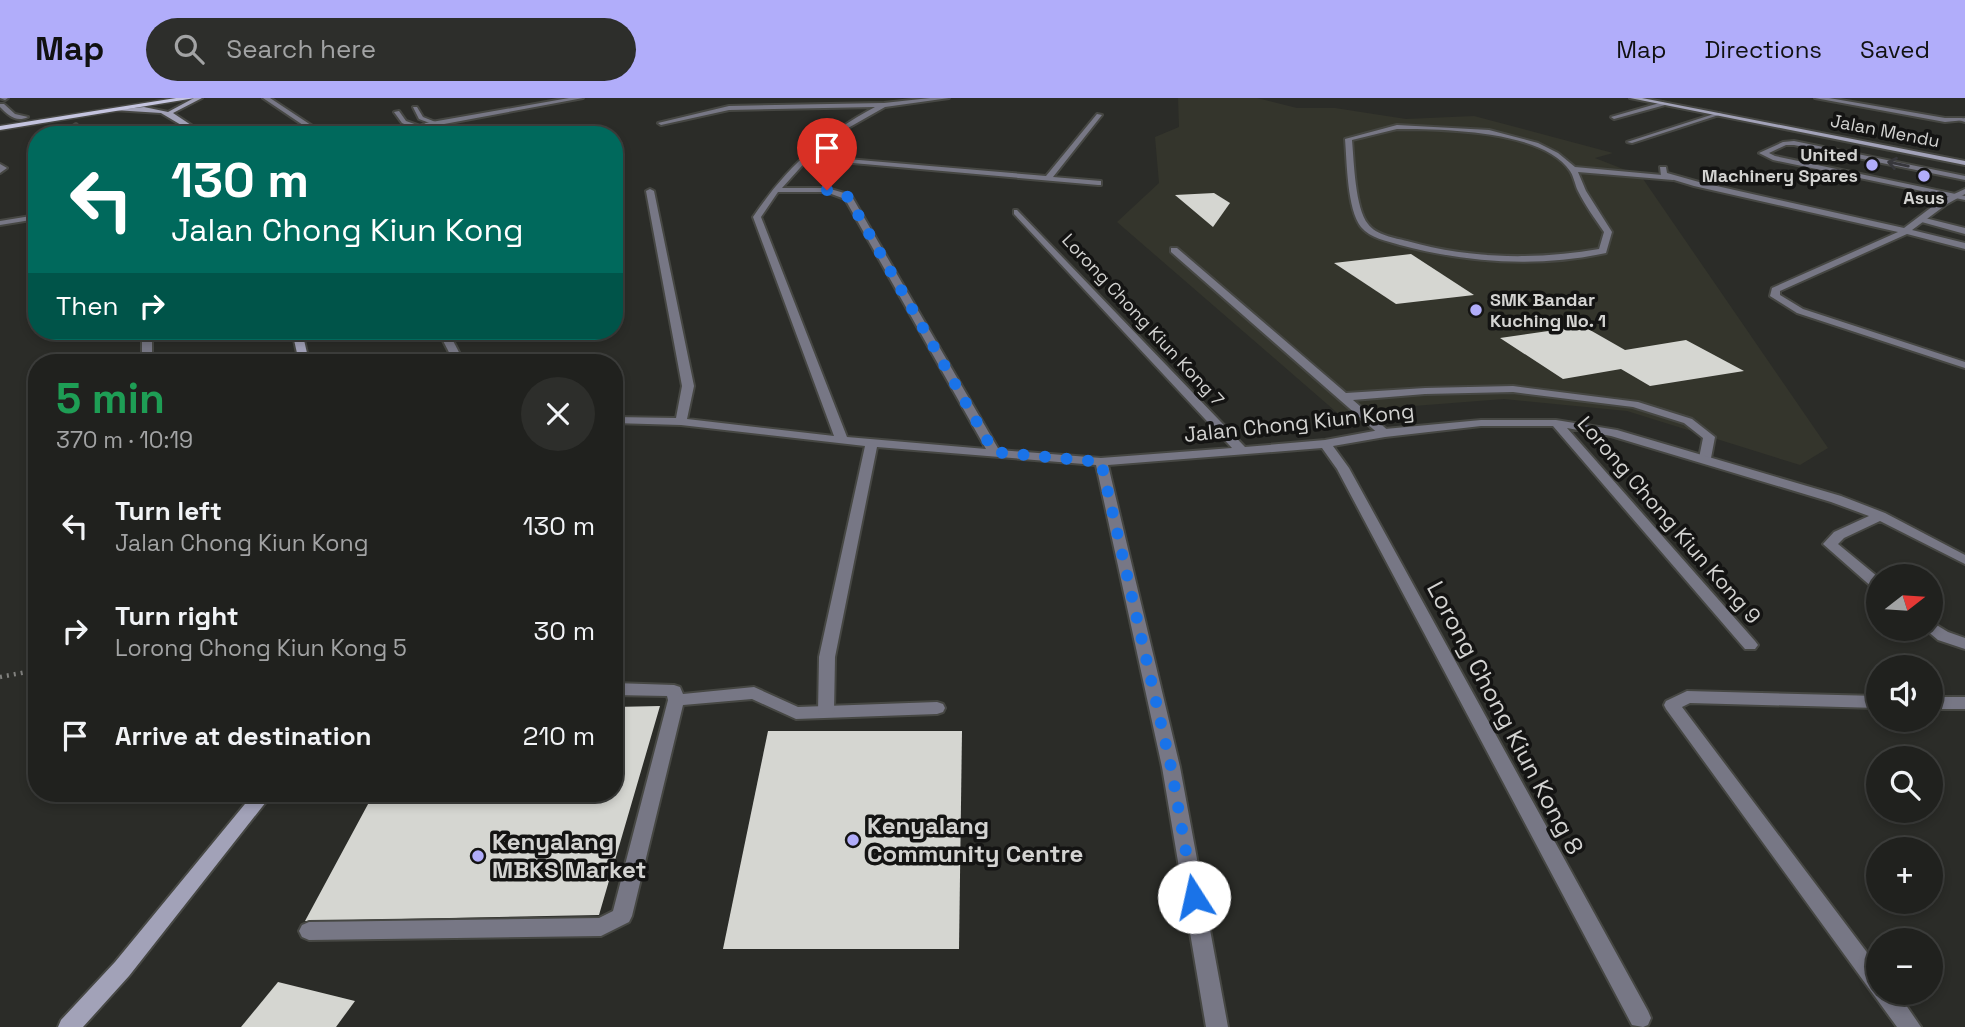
<!DOCTYPE html>
<html lang="en">
<head>
<meta charset="utf-8">
<style>
  :root { --surface:#20211e; --page:#2d2e2b; --text:#f1f3f6; --muted:#a2a3a4; --line:#3d3e3c; --accent:#b1adfa }
  body { margin:0; font-family:"Space Grotesk",sans-serif; background:var(--page); color:var(--text); height:100vh; display:flex; flex-direction:column; font-size:26px; white-space:nowrap }
  * { box-sizing:border-box; margin:0 }
  p { font-size:23px; color:var(--muted) }
  .icon { flex:none; width:38px; height:38px; fill:none; stroke:currentColor; stroke-width:2; stroke-linecap:round; stroke-linejoin:round }
  .map { position:relative; flex:1; overflow:hidden }
  .drawer { position:absolute; left:28px; top:256px; width:595px; height:448px; display:flex; flex-direction:column; background:var(--surface); border-radius:28px; box-shadow:0 4px 10px #0003,0 0 0 2px var(--line) }
  .drawer>* { flex:none }
  .top-card { position:absolute; left:28px; top:28px; width:595px; height:214px; border-radius:28px; box-shadow:0 4px 10px #0003,0 0 0 2px var(--line); background:#00695c; color:#fff; overflow:hidden }
  .needle { width:46px; rotate:73deg }
  .fabs { position:absolute; left:1866px; top:466px; display:grid; gap:14px }
  .fabs a { display:grid; place-items:center; width:77px; height:77px; border-radius:50%; background:var(--surface); box-shadow:0 4px 10px #0003,0 0 0 2px var(--line); font-size:35px }
  .pin { position:absolute; display:grid; place-items:center; width:60px; height:60px; color:#fff; margin:-72px -30px; border-radius:50% 50% 50% 0; rotate:-45deg; box-shadow:0 0 7px #0007 }
  .pin .icon { rotate:45deg }
  .me { position:absolute; width:77px; margin:-38px; rotate:350deg; stroke-linejoin:round; filter:drop-shadow(0 0 5px #0008) }
  .turn { display:flex; align-items:center; gap:24px; height:147px; padding:0 28px; font-size:32px }
  .turn .icon { width:91px; height:91px; stroke-width:2.5 }
  .turn b { display:block; font-size:49px; line-height:60px }
  .then { display:flex; align-items:center; height:66px; padding:0 28px; background:#0003; gap:14px; font-size:26px }
  .round { display:grid; place-items:center; flex:none; width:74px; height:74px; border-radius:37px; background:var(--page) }
  .headline { display:flex; align-items:center; justify-content:space-between; height:119px; padding:0 28px }
  h1 { font-size:42px; font-weight:600; line-height:52px; color:#1e9e55 }
  ul { padding:0; list-style:none }
  li { display:flex; align-items:center; gap:21px; height:105px; padding:0 28px }
  li div { flex:1 }
  li b { display:block; font-size:26px }
  li em { font-style:normal }
  header { display:flex; align-items:center; gap:42px; box-sizing:border-box; height:98px; padding:0 35px; background:var(--accent); color:#111 }
  header strong { font-size:33px }
  nav { display:flex; gap:38px; margin-inline-start:auto; font-size:24px }
  .search { width:490px; height:63px; background:var(--page); display:flex; align-items:center; gap:18px; box-sizing:border-box; padding:0 24px; border-radius:38px; color:var(--muted); font-size:26px }
  .map>svg:first-child { display:block }
</style>
</head>
<body>
<header>
<strong>Map</strong>
<div class="search"><svg class="icon" aria-label="search" viewBox="0 0 24 24"><circle cx="10" cy="10" r="6"/><path d="M15 15l6 6"/></svg>Search here</div>
<nav><a>Map</a><a>Directions</a><a>Saved</a></nav>
</header>
<div class="map">
<svg width="1965" height="929" viewBox="0 0 1965 929">
  <rect width="100%" height="100%" fill="#2b2c28"/>
  <polygon fill="#34352c" points="1178,0 1257,0 1297,10 1335,10 1406,21 1474,18 1613,55 1595,60 1641,78 1828,350 1800,367 1627,313 1504,301 1388,310 1342,319 1117,124 1159,85 1155,39 1179,29"/>
  <g fill="#d5d6d1">
    <polygon points="1214,95 1230,105 1213,129 1175,97"/>
    <polygon points="1411,156 1474,197 1396,206 1334,165"/>
    <polygon points="1583,228 1625,252 1686,242 1744,273 1650,288 1621,271 1563,281 1500,240"/>
    <polygon points="660,608 599,817 305,823 374,695 614,695 614,609"/>
    <polygon points="768,633 962,633 959,851 723,851"/>
    <polygon points="278,884 355,903 336,929 241,929"/>
  </g>
  <g fill="none" stroke-linecap="round" stroke-linejoin="round">
    <defs>
      <g id="lane">
        <polygon points="0,0 8,0 5,2"/>
        <polygon points="1815,0 1829,0 1945,20 1962,20 1965,22 1945,24"/>
        <polygon points="1663,4 1665,7 1614,21 1611,19"/>
        <polygon points="413,9 417,9 423,19 438,25 435,27 419,21"/>
        <polygon points="1717,15 1722,16 1632,45 1627,44"/>
        <path d="M1397,27l92,5 49,13 20,10 17,14 98,9 4,2 -4,2 -95,-8 8,19 26,41 -6,21c-69,15 -138,10 -206,-8 -13,-4 -30,-7 -39,-18 -14,-18 -14,-65 -16,-88zM1397,31c44,0 146,1 173,42 4,6 5,14 8,20 7,14 17,28 26,41l-5,17c-65,11 -128,10 -192,-8 -12,-3 -31,-6 -39,-17 -13,-16 -14,-62 -16,-84z"/>
        <polygon points="1794,43 1965,78 1965,82 1794,47 1786,47 1769,55 1775,58 1965,98 1965,102 1773,62 1759,55 1783,44"/>
        <polygon points="0,66 7,70 0,75"/>
        <polygon points="1921,119 1965,130 1965,136 1918,123 1917,121"/>
        <polygon points="1171,150 1177,150 1346,295 1425,290 1513,288 1638,304 1692,321 1715,339 1711,360 1705,364 1701,363 1699,360 1703,340 1684,325 1633,309 1513,294 1425,296 1353,302 1391,335 1389,338 1381,338 1171,154"/>
        <polygon points="614,585 674,587 680,589 683,596 754,589 798,609 937,604 943,606 945,610 943,614 937,616 796,621 752,601 683,607 632,818 629,824 601,838 309,842 302,839 299,833 302,827 309,824 599,820 613,813 668,602 667,598 614,597"/>
        <polygon points="1687,593 1878,598 1878,610 1690,605 1682,609 1878,869 1878,894 1897,894 1921,929 1897,929 1666,611 1664,607 1666,603"/>
        <rect x="1930" y="599" width="35" height="12"/>
      </g>
      <g id="street">
        <polygon points="263,0 270,0 326,37 318,37 308,30 272,37 257,37 303,27"/>
        <polygon points="569,0 583,0 428,29 416,37 408,37 415,31 402,25 394,14 399,13 406,23 420,28 426,25"/>
        <path d="M930,0h19l-64,9 -37,21 -36,28 234,20 51,-62 5,1 -49,62 48,4v4h-3l-290,-26 -26,29h45l24,7 148,255 102,8 131,-10 -218,-234v-4h3l228,237 80,-7 60,-11 96,-9h75l61,10 224,66 44,17 80,42v9l-85,-43 -36,17 -6,6 40,33v12l-5,-1 -50,-44 11,-12 35,-16 -38,-14 -220,-66 -44,-8 188,213 3,4 -3,4h-10l-192,-223h-72l-96,11 -52,9 16,22 299,543 3,7 -3,7 -5,2 -11,-2 -295,-556 -15,-21 -214,17 72,302 48,260h-22l-44,-260 -66,-302 -219,-18 -42,210 -1,55 -2,4h-12l-2,-4 1,-55 46,-211 -184,-21 -67,-2v-6l62,1 6,-32 -36,-195 4,-2 4,2 40,195 -7,33 147,17 -81,-219c34,-50 68,-81 122,-110l-146,3 -68,15 -3,-2 71,-17 155,-3zM778,94h48l19,7 141,250 -139,-12 -86,-220z"/>
        <path d="M0,6h4l11,10 13,3c-12,6 -20,-2 -28,-10z"/>
        <polygon points="1965,20 1965,24 1959,22 1960,21"/>
        <polygon points="76,26 87,37 80,37 73,28"/>
        <polygon points="1660,69 1666,69 1667,75 1699,84 1904,130 1941,102 1965,91 1965,96 1947,106 1912,132 1965,145 1965,151 1907,136 1780,193 1780,197 1803,211 1965,264 1965,270 1797,215 1770,198 1772,190 1898,134 1694,88 1661,78"/>
        <polygon points="37,117 37,121 0,127 0,123"/>
        <rect x="142" y="233" width="10" height="31"/>
        <polygon points="438,233 448,233 464,264 454,264"/>
        <polygon points="1930,523 1948,534 1965,540 1965,551 1938,542 1925,531 1930,530"/>
      </g>
      <g id="secondary">
        <polygon points="194,0 202,0 173,15 206,37 198,37 161,15 114,12 144,9 168,14"/>
        <polygon points="1630,0 1642,0 1965,63 1965,67"/>
        <polygon points="292,233 302,233 309,264 299,264"/>
        <polygon points="254,695 273,695 129,878 83,929 58,929 61,922 115,864"/>
      </g>
      <polygon id="primary" points="176,0 195,0 0,32 0,28"/>
    </defs>
    <use href="#lane" stroke="#464743" stroke-width="4"/>
    <use href="#street" stroke="#464743" stroke-width="4"/>
    <use href="#secondary" stroke="#464743" stroke-width="4"/>
    <use href="#primary" stroke="#464743" stroke-width="3"/>
    <polyline stroke="#81817e" stroke-width="4.5" stroke-dasharray="2 5" stroke-linecap="butt" points="0,579 37,572"/>
    <use href="#lane" fill="#777785" fill-rule="evenodd"/>
    <use href="#street" fill="#777785" fill-rule="evenodd"/>
    <use href="#secondary" fill="#a2a2b8" fill-rule="evenodd"/>
    <use href="#primary" fill="#c4c4df" fill-rule="evenodd"/>
  </g>
  <defs><path id="oneway-shaft" d="M-6 0H5M1.5-3L5.5 0L1.5 3" fill="none" stroke-width="1.6" stroke-linecap="round" stroke-linejoin="round" transform="scale(1.75)"/></defs>
  <use stroke="#37373b" href="#oneway-shaft" transform="translate(1898 66) rotate(-168)"/>
  <g fill="none" stroke-linecap="round" stroke-linejoin="round">
    <polyline stroke="#1a73e8" stroke-width="12" stroke-dasharray="0 21.6" points="827,92 848,99 994,354 1101,364 1171,669 1194,799"/>
  </g>
  <g fill="#b1adfa" stroke="#141413" stroke-width="2.5">
    <circle cx="1872" cy="67" r="7"/>
    <circle cx="1924" cy="78" r="7"/>
    <circle cx="1476" cy="212" r="7"/>
    <circle cx="853" cy="742" r="7"/>
    <circle cx="478" cy="758" r="7"/>
  </g>
  <g text-anchor="middle" stroke-width="7" stroke-linejoin="round" paint-order="stroke">
    <g font-size="18" fill="#d3d3d1" stroke="#141413">
      <text transform="translate(1885 33) rotate(11)" y="6">Jalan Mendu</text>
      <text transform="translate(1143 222) rotate(47)" y="6">Lorong Chong Kiun Kong 7</text>
    </g>
    <g font-size="18" font-weight="bold" fill="#d3d3d1" stroke="#141413" text-anchor="end">
      <text x="1858" y="63">United<tspan x="1858" dy="21">Machinery Spares</tspan></text>
      <text x="1924" y="106" text-anchor="middle">Asus</text>
      <text x="1490" y="208" text-anchor="start">SMK Bandar<tspan x="1490" dy="21">Kuching No. 1</tspan></text>
    </g>
    <g font-size="21" fill="#d3d3d1" stroke="#141413">
      <text transform="translate(1299 325) rotate(-6)" y="7">Jalan Chong Kiun Kong</text>
      <text transform="translate(1669 422) rotate(49)" y="7">Lorong Chong Kiun Kong 9</text>
    </g>
    <g font-size="24" fill="#d3d3d1" stroke="#141413">
      <text transform="translate(1505 620) rotate(62)" y="8">Lorong Chong Kiun Kong 8</text>
    </g>
    <g font-size="24" font-weight="bold" fill="#d3d3d1" stroke="#141413" text-anchor="start">
      <text x="867" y="736">Kenyalang<tspan x="867" dy="28">Community Centre</tspan></text>
      <text x="492" y="752">Kenyalang<tspan x="492" dy="28">MBKS Market</tspan></text>
    </g>
  </g>
</svg>
<div class="fabs">
<a><svg class="needle" viewBox="-14 -14 28 28"><path d="M0-13l5 13h-10z" fill="#e53935"/><path d="M0 13l5-13h-10z" fill="#a2a3a4"/></svg></a>
<a><svg class="icon" aria-label="sound" viewBox="0 0 24 24"><path d="M4 9h4l5-4v14l-5-4H4zM17 9q2 3 0 6"/></svg></a>
<a><svg class="icon" aria-label="search" viewBox="0 0 24 24"><circle cx="10" cy="10" r="6"/><path d="M15 15l6 6"/></svg></a>
<a>+</a>
<a>−</a>
</div>
<div class="pin" style="left:827px;top:92px;background:#d93025"><svg class="icon" aria-label="arrive" viewBox="0 0 24 24"><path d="M6 21V4h12l-3 4 3 4H6"/></svg></div>
<svg class="me" style="left:1194px;top:799px" viewBox="-20 -20 40 40"><circle r="19" fill="#fff"/><path d="M0-13L10 11 0 6-10 11z" fill="#1a73e8"/></svg>
<div class="top-card">
<div class="turn"><svg class="icon" aria-label="left" viewBox="0 0 24 24"><path d="M17 20v-9H6M10 6l-5 5 5 5"/></svg><div><b>130 m</b>Jalan Chong Kiun Kong</div></div>
<div class="then">Then<svg class="icon" aria-label="right" viewBox="0 0 24 24"><path d="M7 20v-9h11M14 6l5 5-5 5"/></svg></div>
</div>
<section class="drawer">
<div class="headline"><div><h1>5 min</h1><p>370 m · 10:19</p></div><a class="round"><svg class="icon" aria-label="close" viewBox="0 0 24 24"><path d="M6 6l12 12M18 6L6 18"/></svg></a></div>
<ul>
<li><svg class="icon" aria-label="left" viewBox="0 0 24 24"><path d="M17 20v-9H6M10 6l-5 5 5 5"/></svg><div><b>Turn left</b><p>Jalan Chong Kiun Kong</p></div><em>130 m</em></li>
<li><svg class="icon" aria-label="right" viewBox="0 0 24 24"><path d="M7 20v-9h11M14 6l5 5-5 5"/></svg><div><b>Turn right</b><p>Lorong Chong Kiun Kong 5</p></div><em>30 m</em></li>
<li><svg class="icon" aria-label="arrive" viewBox="0 0 24 24"><path d="M6 21V4h12l-3 4 3 4H6"/></svg><div><b>Arrive at destination</b></div><em>210 m</em></li>
</ul>
</section>
</div>
</body>
</html>
